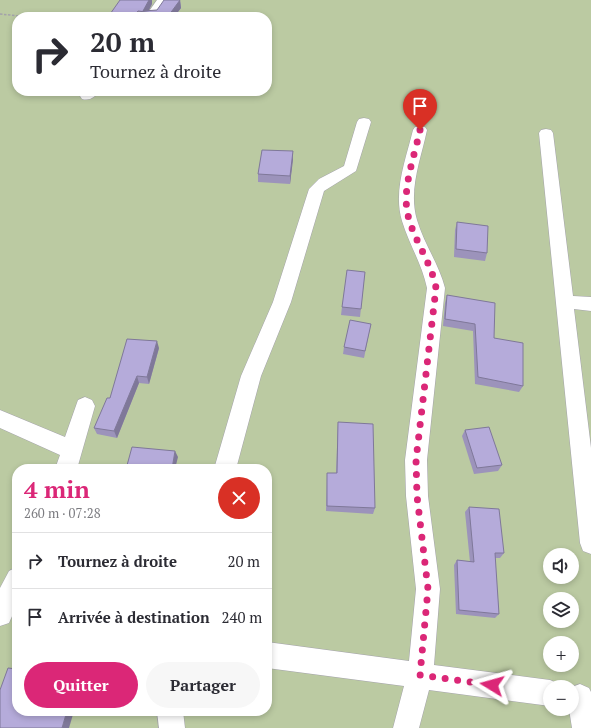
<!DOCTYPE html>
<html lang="fr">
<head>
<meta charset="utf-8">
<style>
  :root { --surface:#fff; --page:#f7f7f7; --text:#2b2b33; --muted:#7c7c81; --line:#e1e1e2; --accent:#db2777 }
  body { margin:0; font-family:"PT Serif",serif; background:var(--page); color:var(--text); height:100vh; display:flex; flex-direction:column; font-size:15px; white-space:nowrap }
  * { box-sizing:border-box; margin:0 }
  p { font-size:13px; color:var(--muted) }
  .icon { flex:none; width:22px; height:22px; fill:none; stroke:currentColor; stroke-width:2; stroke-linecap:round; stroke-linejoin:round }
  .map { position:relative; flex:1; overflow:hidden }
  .drawer { position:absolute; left:12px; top:464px; width:260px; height:252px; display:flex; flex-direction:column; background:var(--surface); border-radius:16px; box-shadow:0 2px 6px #0003 }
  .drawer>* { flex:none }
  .banner { position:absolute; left:12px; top:12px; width:260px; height:84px; border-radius:16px; box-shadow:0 2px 6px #0003; background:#fff; color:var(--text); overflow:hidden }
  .fabs { position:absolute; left:543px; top:548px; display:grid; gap:8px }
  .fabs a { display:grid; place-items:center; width:36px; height:36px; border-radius:50%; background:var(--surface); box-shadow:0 2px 6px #0003; font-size:20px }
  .pin { position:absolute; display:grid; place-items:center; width:34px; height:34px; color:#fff; margin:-41px -17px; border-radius:50% 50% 50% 0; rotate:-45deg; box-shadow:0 0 4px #0007 }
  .pin .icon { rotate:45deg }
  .me { position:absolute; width:44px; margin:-22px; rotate:278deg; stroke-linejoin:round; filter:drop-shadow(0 0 3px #0008) }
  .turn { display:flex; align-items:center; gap:14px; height:84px; padding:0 12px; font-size:18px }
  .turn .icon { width:52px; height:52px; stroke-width:2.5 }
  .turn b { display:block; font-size:28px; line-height:34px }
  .round { display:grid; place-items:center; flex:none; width:42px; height:42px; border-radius:21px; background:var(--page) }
  .headline { display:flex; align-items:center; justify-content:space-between; height:68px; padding:0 12px }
  h1 { font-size:24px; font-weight:700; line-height:30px; color:var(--accent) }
  .primary-button { display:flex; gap:8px; margin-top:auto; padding:8px 12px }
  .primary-button a { flex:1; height:46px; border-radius:24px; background:var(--accent); color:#fff; font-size:16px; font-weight:700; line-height:46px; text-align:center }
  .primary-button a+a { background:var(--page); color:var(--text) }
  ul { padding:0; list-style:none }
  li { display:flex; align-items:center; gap:12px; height:56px; padding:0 12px; border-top:1px solid var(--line) }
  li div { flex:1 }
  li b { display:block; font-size:15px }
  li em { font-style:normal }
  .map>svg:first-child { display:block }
</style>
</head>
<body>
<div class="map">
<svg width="591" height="728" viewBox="0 0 591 728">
  <rect width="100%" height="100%" fill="#eeecf7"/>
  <path fill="#bbcaa2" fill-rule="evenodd" d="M0,0h591v728h-591zM17,17h250v74h-250zM17,469h250v242h-250zM550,555h22v22h-22zM550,599h22v22h-22zM550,643h22v22h-22zM550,687h22v22h-22z"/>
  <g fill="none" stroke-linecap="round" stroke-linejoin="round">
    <defs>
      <g id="minor">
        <polygon points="157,0 169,0 157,17 145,17"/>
        <path d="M85,91h15c-5,6 -10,10 -18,8l-2,-3z"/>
        <polygon points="364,118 369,119 371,122 356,171 324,191 291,302 261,376 236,469 214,469 241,376 273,302 309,189 319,179 344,166 357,122 359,119"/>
        <path d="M420,126l5,1 2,3c-6,29 -19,60 -10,90 7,24 22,44 28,68l-18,172 1,36 12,93 -6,76 116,15 9,4 1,3h-10v19l-121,-16 -10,38h-26l11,-42 -137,-18v-26l142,19 7,-72 -10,-93 -1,-36 22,-172c-5,-24 -18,-44 -25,-67 -9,-30 4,-62 11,-91l2,-3z"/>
        <polygon points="546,129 551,130 553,133 573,296 591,297 591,311 574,309 591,448 591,554 583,551 580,543 539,133 541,130"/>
        <polygon points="85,397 92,400 95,406 77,469 55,469 60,455 0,428 0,410 65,437 78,400"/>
        <polygon points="17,567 17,605 9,623 0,626 0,588 9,571"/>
        <polygon points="580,684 589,688 591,692 591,728 572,728 569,709 572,709 572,687"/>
        <polygon points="157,711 183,711 185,728 159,728"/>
      </g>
    </defs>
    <use href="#minor" stroke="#a4a2ac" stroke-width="1"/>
    <polyline stroke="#a3a2aa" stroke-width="1.5" stroke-dasharray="2.5 1.5" stroke-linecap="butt" points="0,14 29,17"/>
    <use href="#minor" fill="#fff" fill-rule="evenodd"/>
  </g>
  <g fill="#9c93bb">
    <polygon points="180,0 181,8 174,17 108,17 152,4 148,11 157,10"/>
    <polygon points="51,91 66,91 62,94"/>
    <polygon points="293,151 293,159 290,184 258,182 258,174"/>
    <polygon points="457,222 487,253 485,261 454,257 455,230"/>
    <polygon points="365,272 360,317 341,315 342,307"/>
    <polygon points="447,295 494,338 523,386 519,392 475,384 473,331 443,326 445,303"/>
    <polygon points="371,324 364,358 343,354 344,347"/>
    <polygon points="159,348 149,384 139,383 117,438 97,434 94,428 110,398"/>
    <polygon points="338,422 375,508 373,514 326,511 327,473 336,473"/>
    <polygon points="465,430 502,465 498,471 474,474 462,436"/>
    <polygon points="469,507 504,553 500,558 495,558 499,614 495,618 456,614 454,565 457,560 470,562 465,512"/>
  </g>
  <g fill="#7f7899">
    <polygon points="148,0 152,0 152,4 148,12 143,11"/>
    <polygon points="180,0 181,8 174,17 169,17 169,15"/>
    <polygon points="138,11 139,17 133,17"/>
    <polygon points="61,91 66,91 62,94"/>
    <polygon points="293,151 293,159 290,184 290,176"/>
    <polygon points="157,341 159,348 149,384 147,377"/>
    <polygon points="137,376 139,383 117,438 114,431"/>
    <polygon points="175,451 178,457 175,469 172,469"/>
    <polygon points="67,711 74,711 69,728 62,728"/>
  </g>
  <g fill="#b5abda" stroke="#7f7899">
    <polygon points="120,0 149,0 143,11 157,10 164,0 180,0 169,15 138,11 133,17 108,17"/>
    <polygon points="262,150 293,151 290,176 258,174"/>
    <polygon points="457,222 488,226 487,253 456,249"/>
    <polygon points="347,270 365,272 361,309 342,307"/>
    <polygon points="447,295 495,303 494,338 523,343 523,386 478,377 475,324 445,319"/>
    <polygon points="350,320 371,324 365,351 344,347"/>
    <polygon points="127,339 157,341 147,377 137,376 114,431 94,428 107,398 110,398"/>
    <polygon points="338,422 373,424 375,508 327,506 327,473 337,473"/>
    <polygon points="489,427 502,465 477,468 465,430"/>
    <polygon points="132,447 175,451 172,469 126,469"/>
    <polygon points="469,507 499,509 504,553 495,553 499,614 459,610 457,560 474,562"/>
    <polygon points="8,668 17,669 17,711 67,711 62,728 0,728 0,690"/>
  </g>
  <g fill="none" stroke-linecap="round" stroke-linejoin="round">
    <path stroke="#db2777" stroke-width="7" stroke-dasharray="0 12.6" d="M420,130c-5,24 -17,56 -13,80 4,27 24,50 29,78l-20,172 1,36 11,93 -8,86 72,10"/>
  </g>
</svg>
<div class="fabs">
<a><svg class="icon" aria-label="sound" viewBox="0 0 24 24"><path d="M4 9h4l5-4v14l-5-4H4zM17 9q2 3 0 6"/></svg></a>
<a><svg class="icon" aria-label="layers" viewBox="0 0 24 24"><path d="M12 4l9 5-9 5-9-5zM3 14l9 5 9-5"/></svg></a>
<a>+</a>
<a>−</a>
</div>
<div class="pin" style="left:420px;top:130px;background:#d93025"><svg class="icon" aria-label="arrive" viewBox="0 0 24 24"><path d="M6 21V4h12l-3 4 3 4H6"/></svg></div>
<svg class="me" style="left:492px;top:685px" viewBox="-20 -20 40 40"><path d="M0-17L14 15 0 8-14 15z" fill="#db2777" stroke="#fff" stroke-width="4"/></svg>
<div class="banner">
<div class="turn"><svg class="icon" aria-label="right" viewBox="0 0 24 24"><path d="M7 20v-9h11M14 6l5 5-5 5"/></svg><div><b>20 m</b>Tournez à droite</div></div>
</div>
<section class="drawer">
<div class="headline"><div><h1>4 min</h1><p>260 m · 07:28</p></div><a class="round" style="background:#d93025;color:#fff"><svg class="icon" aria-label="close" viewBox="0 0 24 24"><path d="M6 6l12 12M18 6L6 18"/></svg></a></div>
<ul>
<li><svg class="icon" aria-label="right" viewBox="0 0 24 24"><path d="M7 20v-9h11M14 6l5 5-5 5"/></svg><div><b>Tournez à droite</b></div><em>20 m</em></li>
<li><svg class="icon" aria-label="arrive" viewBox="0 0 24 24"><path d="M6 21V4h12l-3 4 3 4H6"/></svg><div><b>Arrivée à destination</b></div><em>240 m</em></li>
</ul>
<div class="primary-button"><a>Quitter</a><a>Partager</a></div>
</section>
</div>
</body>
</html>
